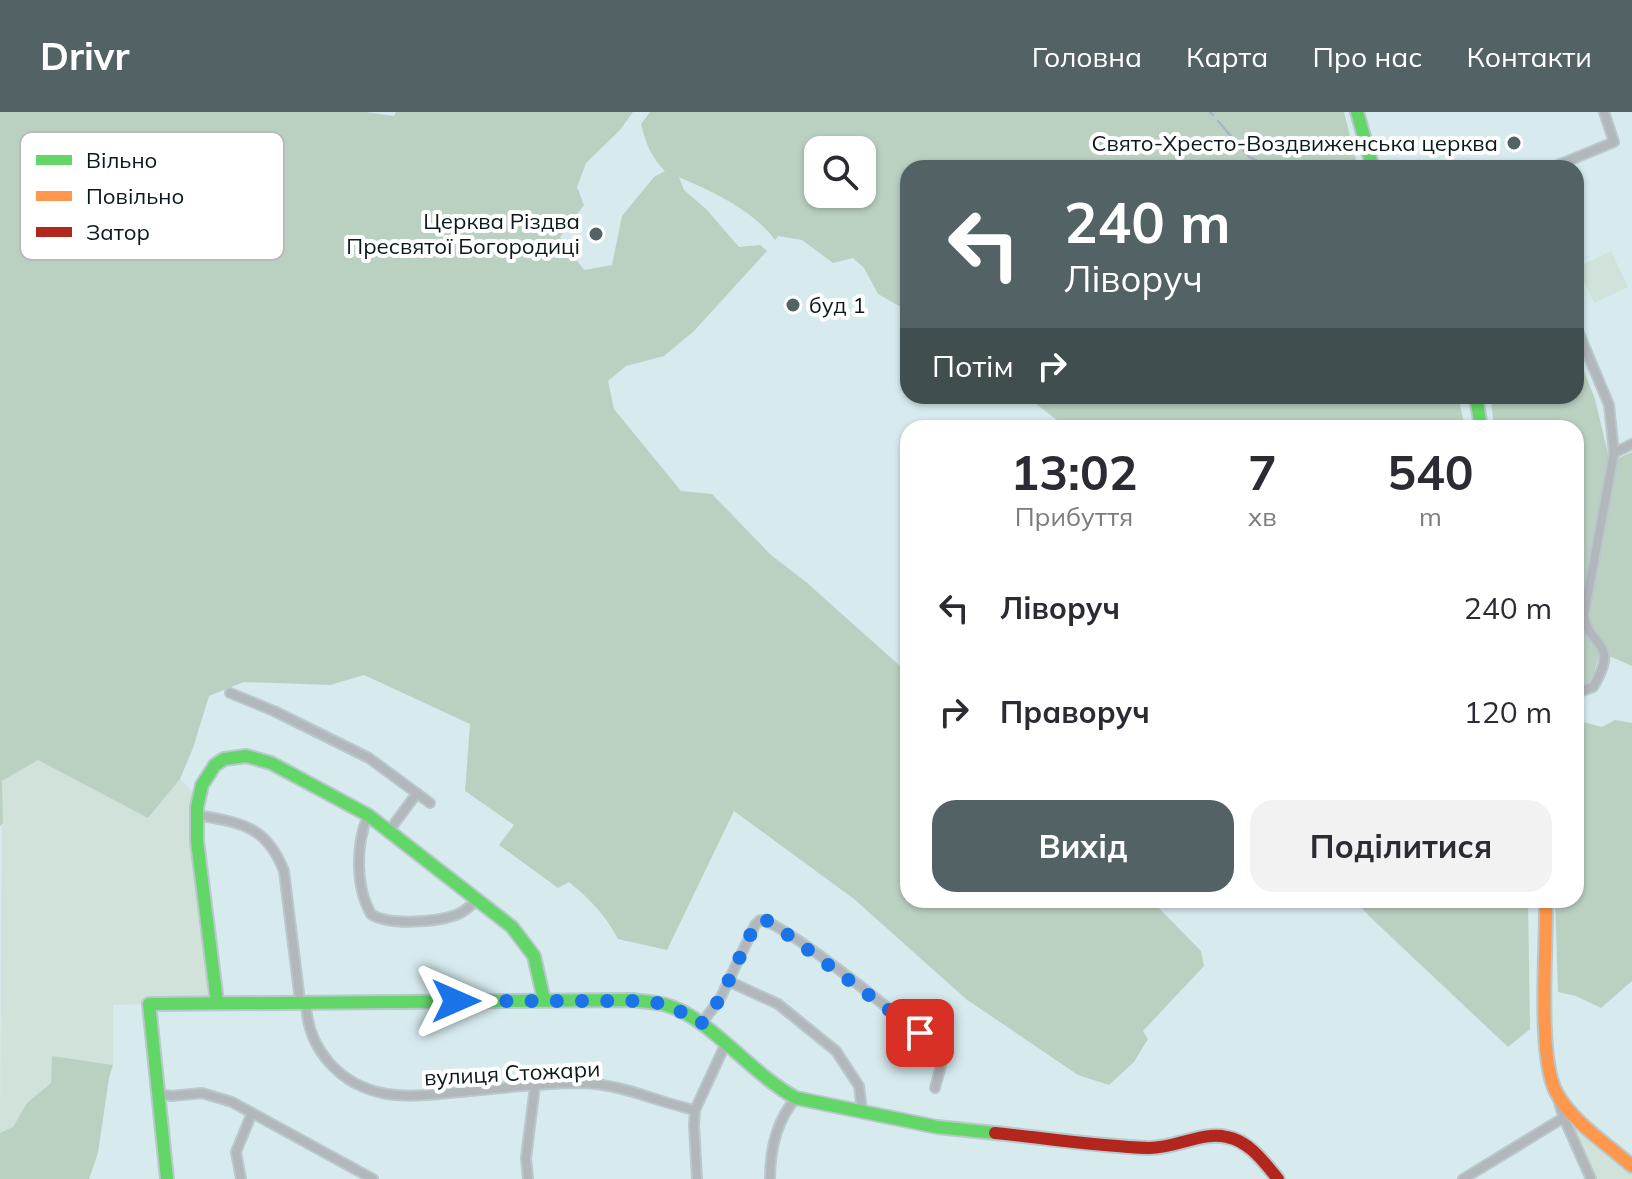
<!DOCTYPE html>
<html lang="uk">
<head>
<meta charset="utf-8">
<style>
  :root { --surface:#fff; --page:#f2f2f3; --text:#2b2b33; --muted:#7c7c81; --accent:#526265 }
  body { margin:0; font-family:Mulish,sans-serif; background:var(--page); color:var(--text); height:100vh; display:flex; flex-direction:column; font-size:30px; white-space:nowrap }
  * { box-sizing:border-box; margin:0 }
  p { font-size:26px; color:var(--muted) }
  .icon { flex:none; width:44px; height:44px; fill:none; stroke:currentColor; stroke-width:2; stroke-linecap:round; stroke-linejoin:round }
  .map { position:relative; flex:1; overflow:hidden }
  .details { position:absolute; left:900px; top:308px; width:684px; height:488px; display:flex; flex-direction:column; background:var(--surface); border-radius:24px; box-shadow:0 2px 6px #0004 }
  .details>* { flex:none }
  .hud { position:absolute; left:900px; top:48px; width:684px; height:244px; border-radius:24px; box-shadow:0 2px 6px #0004; background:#526265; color:#fff; overflow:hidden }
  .buttons { position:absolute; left:804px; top:24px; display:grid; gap:16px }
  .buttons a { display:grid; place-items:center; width:72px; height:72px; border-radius:16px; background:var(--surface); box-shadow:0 2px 6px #0004; font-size:40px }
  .pin { position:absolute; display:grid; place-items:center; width:68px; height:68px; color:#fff; margin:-34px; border-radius:16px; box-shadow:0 4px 12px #0006 }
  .me { position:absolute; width:88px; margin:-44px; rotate:90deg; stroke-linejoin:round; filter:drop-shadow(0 0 6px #0008) }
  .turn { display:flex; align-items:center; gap:28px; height:168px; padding:0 32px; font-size:36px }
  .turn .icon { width:104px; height:104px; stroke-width:2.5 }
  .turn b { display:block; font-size:56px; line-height:68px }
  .then { display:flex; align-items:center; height:76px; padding:0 32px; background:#0003; gap:16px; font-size:30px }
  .eta { display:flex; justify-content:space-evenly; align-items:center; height:136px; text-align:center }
  .eta b { font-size:48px; font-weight:700; line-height:56px }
  .button { display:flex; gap:16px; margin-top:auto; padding:16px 32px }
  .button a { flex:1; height:92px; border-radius:24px; background:var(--accent); color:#fff; font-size:32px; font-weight:700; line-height:92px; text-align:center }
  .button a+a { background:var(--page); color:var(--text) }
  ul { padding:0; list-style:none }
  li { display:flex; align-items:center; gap:24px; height:104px; padding:0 32px }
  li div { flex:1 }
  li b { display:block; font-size:30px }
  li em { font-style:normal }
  header { display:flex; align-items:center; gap:48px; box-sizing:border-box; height:112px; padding:0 40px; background:var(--accent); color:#fff }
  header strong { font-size:38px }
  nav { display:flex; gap:44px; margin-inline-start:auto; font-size:28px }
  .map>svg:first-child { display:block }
</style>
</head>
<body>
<header>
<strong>Drivr</strong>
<nav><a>Головна</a><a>Карта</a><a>Про нас</a><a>Контакти</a></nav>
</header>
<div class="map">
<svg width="1632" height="1067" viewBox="0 0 1632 1067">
  <rect width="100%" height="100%" fill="#d7ebee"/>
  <g fill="#d0e2d9">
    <polygon points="1611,139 1628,175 1594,191 1578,155"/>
    <polygon points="38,648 148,706 180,667 198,686 217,890 113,893 113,953 52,944 51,971 27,991 13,1015 0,1021 2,669"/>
    <polygon points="1581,1007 1632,1054 1632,1067 1591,1067 1567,1014"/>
  </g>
  <g fill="#bad1c2" fill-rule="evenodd">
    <path d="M0,0h366l28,4 2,-4h237l-13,18 -34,33 -9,24 7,18 -24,32 24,33 28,-5 10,-49 32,-39 11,-6c-14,-14 -19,-27 -24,-47l9,-12h694l14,56h-450v143l-30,-17 -14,-26 -11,-10 -20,5 -31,-23 -24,-4 -3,4c-22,-30 -62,-48 -96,-63l5,13 22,19 33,38 21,-2 7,6 -73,80 -30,25 -38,10 -18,15 6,28 67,82 31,3 59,61 35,27 102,91v227h243l50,51 3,15 -61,65 5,8 -14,23 -25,23 -31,-10 -112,-76 -112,-100 -120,-88 -67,139 -49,-11c-12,-23 -28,-40 -49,-57l-11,6 -59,-43 15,-20 -49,-34 5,-67 -106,-49 -34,10 -86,-3 -35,14 -16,52 -13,31 -32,39 -110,-58 -36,21 1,42 -3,3zM818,38h44v44h-44z"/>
    <polygon points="1576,239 1595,287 1610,350 1632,340 1632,554 1600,540 1594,561 1587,573 1576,574 1576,316 1494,316 1491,289 1526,284 1576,284"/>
    <polygon points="1026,284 1458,284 1465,316 1067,316"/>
    <polygon points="1576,608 1602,615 1615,608 1632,611 1632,869 1601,896 1576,884 1558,880 1555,788 1576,788"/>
    <polygon points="1355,788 1528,788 1530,917 1508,935 1370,805"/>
    <polygon points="52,944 113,953 109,966 98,1041 89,1067 0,1067 0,1021 13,1015 27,991 51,971"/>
  </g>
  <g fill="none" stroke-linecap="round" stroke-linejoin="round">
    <g stroke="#a6b2ca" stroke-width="2">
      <polyline points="1210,0 1213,3"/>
      <polyline points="1218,9 1249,45 1273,56"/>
    </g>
    <defs>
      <g id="street">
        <polyline points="1551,56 1614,30 1604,0"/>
        <path d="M1576,214l33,79 5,48 -30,162c5,34 37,25 9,72l-17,6"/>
        <polyline points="1614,341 1632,332"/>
        <polyline points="230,581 274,599 369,646 430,691"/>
        <path d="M197,703c44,8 69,10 87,56l16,130"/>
        <path d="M368,703c-12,29 -13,71 3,99 17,12 65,8 85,1 8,-3 15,-9 21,-16"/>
        <polyline points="389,719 417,681"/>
        <polyline points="728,869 778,892 836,939 859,974 862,999"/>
        <path d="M306,890c1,47 34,84 81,92 24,4 49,0 73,-2 41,-4 82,-9 122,-9 40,1 75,19 113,27l31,-67"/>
        <path d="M701,912l19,-25 35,-74 5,-5c25,2 149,105 176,127l5,18 -6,23"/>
        <polyline points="157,982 172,984 202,981 232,990 373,1067"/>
        <polyline points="1558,987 1563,1004 1591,1067"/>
        <polyline points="695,998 694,1013 697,1067"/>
        <polyline points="241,1067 236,1040 252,1001"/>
        <polyline points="528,1067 526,1046 535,974"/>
        <path d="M770,1067c0,-30 6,-58 26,-81"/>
        <polyline points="1463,1067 1573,1000"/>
      </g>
      <g id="fast">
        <polyline points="1357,0 1373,56"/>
        <polyline points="1476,284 1481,316"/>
        <polyline points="217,890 197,729 197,695 202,673 215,653 224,647 246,644 271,651 368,703 512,815 534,844 544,888"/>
        <path d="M167,1067l-18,-175 483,-4c12,2 26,2 37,6 40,12 85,70 127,92l141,29 58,6"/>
      </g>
      <path id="slow" d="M1546,788c1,46 -9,155 10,192 16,30 51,52 76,74"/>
      <path id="jam" d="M995,1021c50,5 102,13 153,15 27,1 53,-17 79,-11 22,4 37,25 51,42"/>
    </defs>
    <use href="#street" stroke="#b8c8cb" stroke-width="12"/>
    <use href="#fast" stroke="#b8c8cb" stroke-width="16"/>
    <use href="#slow" stroke="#b8c8cb" stroke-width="16"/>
    <use href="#jam" stroke="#b8c8cb" stroke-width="16"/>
    <use href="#street" stroke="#b2b7bb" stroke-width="8"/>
    <use href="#fast" stroke="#63d668" stroke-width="12"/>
    <use href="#slow" stroke="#ff974d" stroke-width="12"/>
    <use href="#jam" stroke="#b3261e" stroke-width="12"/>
  </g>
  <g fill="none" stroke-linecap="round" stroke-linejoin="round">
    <polyline stroke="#1a73e8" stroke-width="14" stroke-dasharray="0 25.2" points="456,889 649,889 671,894 701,912 720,887 755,813 760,808 769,809 920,921"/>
  </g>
  <g fill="#526265" stroke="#fff" stroke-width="3">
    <circle cx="1514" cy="31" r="8"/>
    <circle cx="596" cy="122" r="8"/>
    <circle cx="793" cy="193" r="8"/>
  </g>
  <g text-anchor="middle" stroke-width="8" stroke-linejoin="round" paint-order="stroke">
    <g font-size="22" fill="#0a191b" stroke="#fff" text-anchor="end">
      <text x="1498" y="39">Свято-Хресто-Воздвиженська церква</text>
      <text x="580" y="117">Церква Різдва<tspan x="580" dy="25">Пресвятої Богородиці</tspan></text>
      <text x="809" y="201" text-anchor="start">буд 1</text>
    </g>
    <g font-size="22" fill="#0a191b" stroke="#fff">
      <text transform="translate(512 961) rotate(-3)" y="8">вулиця Стожари</text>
    </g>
  </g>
  <rect x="20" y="20" width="264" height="128" rx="12" fill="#fff" stroke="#b6babb" stroke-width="2"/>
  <rect x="36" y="43" width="36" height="10" fill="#63d668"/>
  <rect x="36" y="79" width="36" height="10" fill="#ff974d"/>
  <rect x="36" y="115" width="36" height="10" fill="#b3261e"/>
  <g font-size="22" fill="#0a191b">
    <text x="86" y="56">Вільно</text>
    <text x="86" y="92">Повільно</text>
    <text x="86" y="128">Затор</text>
  </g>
</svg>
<div class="buttons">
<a><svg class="icon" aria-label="search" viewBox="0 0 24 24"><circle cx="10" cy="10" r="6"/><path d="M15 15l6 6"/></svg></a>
</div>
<div class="pin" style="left:920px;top:921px;background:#d93025"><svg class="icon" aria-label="arrive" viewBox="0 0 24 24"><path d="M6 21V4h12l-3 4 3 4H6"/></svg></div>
<svg class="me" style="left:456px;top:889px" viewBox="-20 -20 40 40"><path d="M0-17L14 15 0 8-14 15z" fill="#1a73e8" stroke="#fff" stroke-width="4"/></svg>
<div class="hud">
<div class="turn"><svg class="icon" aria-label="left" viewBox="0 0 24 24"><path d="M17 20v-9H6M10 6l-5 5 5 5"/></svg><div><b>240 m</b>Ліворуч</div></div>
<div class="then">Потім<svg class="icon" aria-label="right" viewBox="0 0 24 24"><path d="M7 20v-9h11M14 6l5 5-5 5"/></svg></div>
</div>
<section class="details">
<div class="eta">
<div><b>13:02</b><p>Прибуття</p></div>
<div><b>7</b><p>хв</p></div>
<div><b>540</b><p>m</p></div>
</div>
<ul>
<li><svg class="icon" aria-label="left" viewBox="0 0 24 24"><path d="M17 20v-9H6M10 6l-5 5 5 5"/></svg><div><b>Ліворуч</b></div><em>240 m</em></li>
<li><svg class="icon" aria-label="right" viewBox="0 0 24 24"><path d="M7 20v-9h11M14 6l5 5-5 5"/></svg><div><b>Праворуч</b></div><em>120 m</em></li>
</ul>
<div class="button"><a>Вихід</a><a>Поділитися</a></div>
</section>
</div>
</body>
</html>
